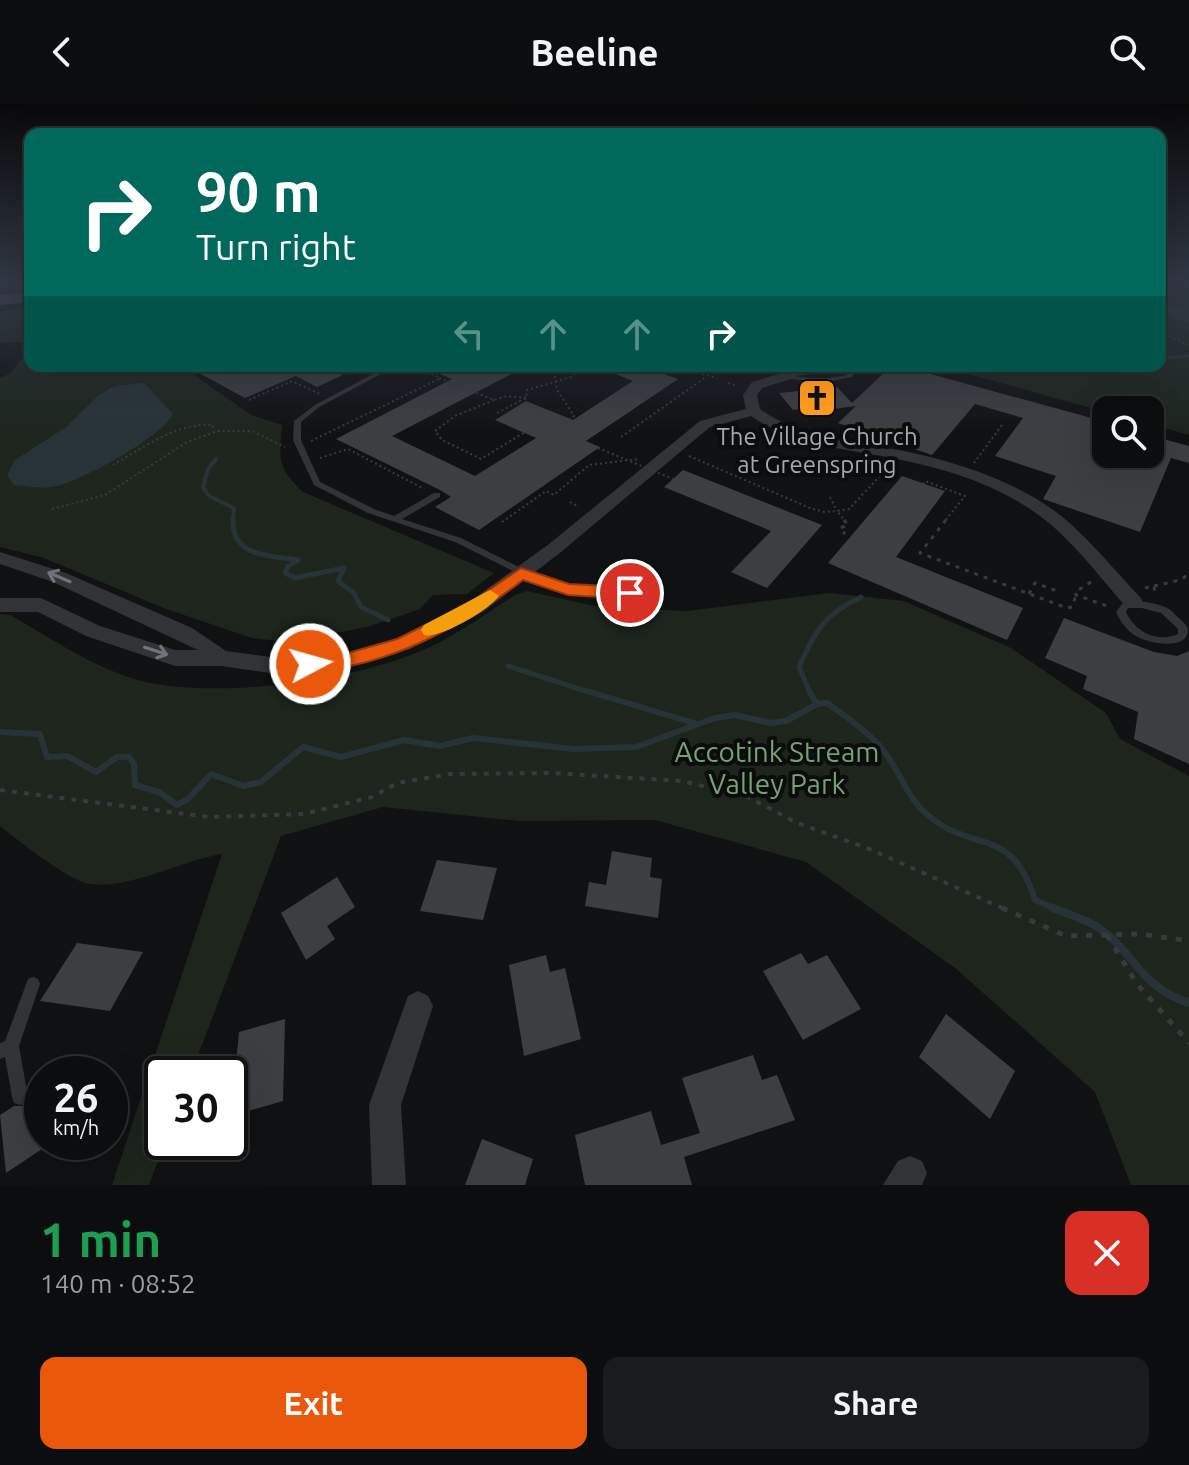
<!DOCTYPE html>
<html lang="en">
<head>
<meta charset="utf-8">
<style>
  :root { --surface:#0c0d0e; --page:#1a1b1c; --text:#f1f3f6; --muted:#9a9c9e; --line:#2c2d2e; --accent:#ea580c }
  body { margin:0; font-family:Ubuntu,sans-serif; background:var(--page); color:var(--text); height:100vh; display:flex; flex-direction:column; font-size:30px; white-space:nowrap }
  * { box-sizing:border-box; margin:0 }
  p { font-size:26px; color:var(--muted) }
  .icon { flex:none; width:44px; height:44px; fill:none; stroke:currentColor; stroke-width:2; stroke-linecap:round; stroke-linejoin:round }
  .map { position:relative; height:1081px; overflow:hidden }
  .panel { display:flex; flex-direction:column; background:var(--surface); flex:1 }
  .panel>* { flex:none }
  .top-card { position:absolute; left:24px; top:24px; width:1142px; height:244px; border-radius:16px; box-shadow:0 8px 32px #0002,0 0 0 2px var(--line); background:#00695c; color:#fff; overflow:hidden }
  .buttons { position:absolute; left:1092px; top:292px; display:grid; gap:16px }
  .buttons a { display:grid; place-items:center; width:72px; height:72px; border-radius:16px; background:var(--surface); box-shadow:0 8px 32px #0002,0 0 0 2px var(--line); font-size:40px }
  .speed { position:absolute; left:24px; top:952px; display:flex; gap:16px; font-size:40px; font-weight:700; text-align:center }
  .speed>* { display:grid; place-content:center; width:104px; height:104px; border-radius:50%; background:var(--surface); box-shadow:0 8px 32px #0002,0 0 0 2px var(--line); line-height:1 }
  .speed small { font-size:20px; font-weight:400 }
  .speed .limit { border:4px solid #111; border-radius:12px; background:#fff; color:#111 }
  .pin { position:absolute; display:grid; place-items:center; width:68px; height:68px; color:#fff; margin:-34px; border:4px solid #fff; border-radius:50%; box-shadow:0 2px 8px #0007 }
  .me { position:absolute; width:88px; margin:-44px; rotate:84deg; stroke-linejoin:round; filter:drop-shadow(0 0 6px #0008) }
  .turn { display:flex; align-items:center; gap:28px; height:168px; padding:0 40px; font-size:36px }
  .turn .icon { width:104px; height:104px; stroke-width:2.5 }
  .turn b { display:block; font-size:56px; line-height:68px }
  .lanes { display:flex; align-items:center; height:76px; padding:0 40px; background:#0003; justify-content:center; gap:40px; direction:ltr }
  .lanes .off { opacity:.35 }
  .round { display:grid; place-items:center; flex:none; width:84px; height:84px; border-radius:16px; background:var(--page) }
  .head { display:flex; align-items:center; justify-content:space-between; height:136px; padding:0 40px }
  h1 { font-size:48px; font-weight:700; line-height:60px; color:#1e9e55 }
  .button { display:flex; gap:16px; margin-top:auto; padding:16px 40px }
  .button a { flex:1; height:92px; border-radius:16px; background:var(--accent); color:#fff; font-size:32px; font-weight:700; line-height:92px; text-align:center }
  .button a+a { background:var(--page); color:var(--text) }
  header { display:flex; justify-content:space-between; align-items:center; height:104px; padding:0 40px; background:var(--surface); font-size:36px; font-weight:700 }
  .map>svg:first-child { display:block }
</style>
</head>
<body>
<header><svg class="icon" aria-label="back" viewBox="0 0 24 24"><path d="M15 5l-7 7 7 7"/></svg>Beeline<svg class="icon" aria-label="search" viewBox="0 0 24 24"><circle cx="10" cy="10" r="6"/><path d="M15 15l6 6"/></svg></header>
<div class="map">
<svg width="1189" height="1081" viewBox="0 0 1189 1081">
  <rect width="100%" height="100%" fill="#101112"/>
  <g fill="#1d251d">
    <polygon points="1160,178 1189,178 1189,331 1150,320 1150,306 1106,308 954,266 956,262 1160,262"/>
    <polygon points="30,204 30,238 0,239 0,207"/>
    <path d="M30,243v19l153,1 68,48 31,10c-3,37 -5,41 21,67l191,81 -27,21 -34,1 -13,14 -53,18 -78,15 -37,-4 -86,-29 -122,-51 -44,-11v-169l11,-5z"/>
    <path d="M527,487l68,15 92,5 142,-18 75,8 107,47 95,65 14,26 69,37v409h-58l-36,-93 -140,-124 -149,-106 -151,-42 -135,1 -137,-14 -102,29 -90,238h-29v68h3l-16,43h-37l110,-331c-39,6 -93,36 -133,30 -19,-3 -72,-44 -89,-58v-212l10,1c43,24 88,56 136,67 77,17 216,-2 286,-36 29,-14 56,-34 83,-51z"/>
  </g>
  <path fill="#283338" d="M144,279l29,31c-11,23 -96,70 -121,73 -12,2 -26,-1 -38,-2l-7,-10 8,-15 51,-33 33,-32 16,-9z"/>
  <g fill="none" stroke-linecap="round" stroke-linejoin="round">
    <g stroke="#283338" stroke-width="3">
      <polyline points="1160,254 1189,252"/>
      <polyline points="1003,265 1091,267 1119,262"/>
    </g>
    <polyline stroke="#283338" stroke-width="4" points="216,355 208,365 203,383 209,392 234,404 233,418"/>
    <g stroke="#283338" stroke-width="5">
      <path d="M233,416c-1,38 37,35 65,40l-10,6 -3,7 10,5 49,-10 -6,13 16,12 7,14 27,13"/>
      <polyline points="508,562 592,589"/>
      <path d="M810,589l-11,-26c17,-37 24,-52 62,-70"/>
    </g>
    <g stroke="#283338" stroke-width="6">
      <polyline points="587,587 694,619"/>
      <polyline points="809,587 817,600"/>
      <path d="M0,628l40,2 7,23 20,-1 29,16 21,-15h12l5,7 1,21 24,7 18,13 11,-6 23,-25 32,12 18,-4 42,-35 38,10 63,-17 36,6 33,-8 100,11 63,-2 79,-29 20,-3 35,8 16,-2 31,-17 10,-1c19,14 42,29 57,48 16,21 24,49 46,66 47,37 82,9 105,83l23,10"/>
    </g>
    <path stroke="#283338" stroke-width="8" d="M1053,804c15,6 33,11 46,20 38,27 40,58 90,75"/>
    <polygon fill="#283338" fill-rule="evenodd" points="1160,200 1189,207 1189,218 1160,210"/>
  </g>
  <g fill="#3c3f42">
    <polygon points="186,262 323,262 343,271 317,283 296,272 245,294"/>
    <polygon points="420,262 475,262 482,265 487,262 527,262 392,332 475,372 536,334 495,316 526,297 573,316 633,277 596,262 640,262 678,275 586,337 600,343 479,426 435,403 451,393 442,387 336,335 452,275"/>
    <polygon points="891,262 933,262 927,269 1106,318 1106,350 1123,350 1153,359 1163,335 1189,342 1189,359 1171,354 1140,428 1043,395 1056,372 995,352 1023,314 975,300 932,351 838,319 856,302 803,309 800,305 793,306 779,289 837,283 852,299"/>
    <polygon points="683,366 822,421 767,484 731,468 771,427 664,383"/>
    <polygon points="902,372 945,387 896,453 1023,504 1007,536 828,459"/>
    <polygon points="1064,514 1154,548 1177,552 1189,547 1189,660 1134,635 1138,608 1083,585 1087,572 1045,554"/>
    <polygon points="612,747 652,754 650,773 662,775 658,814 585,802 589,778 606,781"/>
    <polygon points="437,756 497,764 483,816 420,807"/>
    <polygon points="337,773 355,803 327,822 335,835 306,856 281,809"/>
    <polygon points="77,839 143,848 110,907 40,897"/>
    <polygon points="801,849 808,860 827,851 861,905 803,936 763,867"/>
    <polygon points="546,851 550,868 565,864 581,935 524,952 509,861"/>
    <polygon points="946,910 1015,967 990,1015 919,953"/>
    <polygon points="285,915 283,997 230,1012 230,961 236,959 239,928"/>
    <polygon points="753,951 762,976 777,971 795,1016 684,1053 692,1081 585,1081 575,1031 651,1007 661,1041 700,1029 682,974"/>
    <polygon points="42,985 42,1045 6,1069 0,1011 14,1002 27,1002 31,992"/>
    <polygon points="482,1035 533,1055 525,1081 465,1081"/>
  </g>
  <g fill="none" stroke-linecap="round" stroke-linejoin="round">
    <g stroke="#373a3e" stroke-width="2" stroke-dasharray="2 3" stroke-linecap="butt">
      <polyline points="1160,187 1189,197"/>
      <polyline points="1160,228 1189,241"/>
      <polyline points="336,262 350,270"/>
      <polyline points="413,262 441,274"/>
      <polyline points="553,262 557,286 574,312 561,321"/>
      <polyline points="673,262 717,274"/>
      <polyline points="661,269 672,262"/>
      <polyline points="439,274 494,296 507,292 526,294"/>
      <polyline points="728,279 737,282"/>
      <polyline points="249,296 292,277 320,290"/>
      <polyline points="494,296 455,312 435,327 442,336 481,355 525,328"/>
      <polyline points="497,309 526,294 527,286 571,273 582,262"/>
      <polyline points="621,333 706,273"/>
      <polyline points="311,337 441,274"/>
      <polyline points="689,352 810,404 824,408 837,407"/>
      <polyline points="320,354 348,345 424,385"/>
      <polyline points="974,359 1002,321"/>
      <path d="M113,361c29,-17 65,-43 100,-40v6"/>
      <polyline points="923,380 925,377 965,392 944,418"/>
      <polyline points="830,393 837,407"/>
      <polyline points="570,398 579,403"/>
      <polyline points="52,405 105,391 187,338 218,327 252,327 285,343"/>
      <polyline points="502,418 546,387 554,391 589,361 638,355"/>
      <polyline points="846,418 837,407 849,405 880,372"/>
    </g>
    <g stroke="#373a3e" stroke-width="3" stroke-dasharray="4 6" stroke-linecap="butt">
      <polyline points="844,416 848,421 840,424 845,430"/>
      <polyline points="946,416 920,449 1067,504 1072,503 1076,491"/>
      <polyline points="1091,478 1075,488 1076,491 1107,502"/>
      <polyline points="1154,482 1180,476 1189,470"/>
      <polyline points="1145,484 1154,482 1155,489"/>
      <polyline points="1029,490 1035,479 1060,488"/>
    </g>
    <polyline stroke="#373a3e" stroke-width="4" stroke-dasharray="5 7" stroke-linecap="butt" points="0,686 209,713 304,710 372,693 397,679 450,670 553,669 682,677 748,693 797,719 867,744 1007,806"/>
    <g stroke="#373a3e" stroke-width="5" stroke-dasharray="6 9" stroke-linecap="butt">
      <polyline points="1002,804 1066,832 1141,830 1189,837"/>
      <polyline points="1107,831 1137,880 1189,939"/>
    </g>
    <g fill="#313337" fill-rule="evenodd">
      <polygon points="388,262 396,262 319,303 301,318 301,336 320,378 374,405 394,412 434,389 440,389 440,393 402,415 461,434 547,477 568,482 660,487 665,490 663,492 568,488 541,481 455,438 368,409 314,381 293,336 294,317 315,301"/>
      <path d="M779,262h6l6,7 50,-7h17l-3,2 -3,9 -30,6 -30,-4 -1,-1 2,-2h-6zM849,265l-2,6c-18,4 -35,4 -53,1z"/>
      <path d="M1134,496c10,2 22,3 31,7 6,2 10,8 15,12 2,2 7,6 8,10 1,23 -42,14 -52,7 -10,-6 -15,-14 -20,-24l6,-8zM1134,502l27,7 17,16v5c-21,9 -43,-2 -52,-22l2,-4z"/>
      <polygon points="33,873 38,875 40,880 19,942 28,993 26,999 20,1001 14,999 12,993 5,953 0,955 0,939 5,937 28,875"/>
    </g>
    <g fill="#313337" fill-rule="evenodd">
      <path d="M789,267l5,1v6l-32,10 -5,7 3,14c44,31 93,31 144,42 57,12 115,31 161,68 28,24 51,53 76,79l2,5 -2,5h-14c-23,-26 -44,-54 -70,-78 -44,-40 -103,-60 -161,-71 -51,-11 -101,-12 -145,-43l-41,11 -149,125 -78,60 -73,37 -69,21 -63,4 -57,-8h-46l-89,-30 -48,-24h-38v-14h41l59,28 75,24h23l-145,-68 -53,-18v-12l66,21 126,55 34,23 52,7 63,-4 56,-15 72,-37 80,-58 151,-123 46,-12 -3,-14 9,-13z"/>
      <polygon points="418,887 428,892 433,902 401,1001 406,1081 372,1081 369,1001 408,892"/>
      <polygon points="910,1052 922,1057 927,1069 922,1081 883,1081 898,1057"/>
    </g>
    <polygon fill="#4d5057" fill-rule="evenodd" points="30,188 30,198 0,201 0,191"/>
    <polyline stroke="#373a3e" stroke-width="2" stroke-dasharray="2 3" stroke-linecap="butt" points="598,344 673,375"/>
  </g>
  <defs><path id="oneway-shaft" d="M-6 0H5M1.5-3L5.5 0L1.5 3" fill="none" stroke-width="1.6" stroke-linecap="round" stroke-linejoin="round" transform="scale(2)"/></defs>
  <g stroke="#6f747c">
    <use href="#oneway-shaft" transform="translate(59 473) rotate(-157)"/>
    <use href="#oneway-shaft" transform="translate(156 547) rotate(18)"/>
  </g>
  <linearGradient id="sky" x2="0" y2="1"><stop stop-color="#09090a"/><stop offset="0.54" stop-color="#313844"/><stop offset="1" stop-color="#313844" stop-opacity="0"/></linearGradient>
  <rect width="1189" height="330" fill="url(#sky)"/>
  <path fill="#ea580c" stroke="#983908" stroke-width="2" d="M521,464l48,16 61,3 9,6 -9,6 -62,-4 -45,-15c-62,47 -134,87 -213,91l-10,-7 10,-7 31,-2 56,-16 73,-36z"/>
  <path fill="#f59e0b" d="M490,486l9,6c-10,14 -59,43 -75,39l-3,-5 3,-5z"/>
  <defs>
    <symbol id="church-square" viewBox="-11 -11 22 22"><rect x="-9" y="-9" width="18" height="18" rx="4" fill="#fc991e" stroke="#0c0c0d"/><path d="M-1.2-6h2.4v3.5h3.3v2.4h-3.3V6h-2.4V-.1h-3.3v-2.4h3.3Z" fill="#111"/></symbol>
  </defs>
  <g fill-rule="evenodd">
    <use href="#church-square" x="795" y="272" width="44" height="44"/>
  </g>
  <g text-anchor="middle" stroke-width="8" stroke-linejoin="round" paint-order="stroke">
    <g font-size="24" fill="#a1a9b4" stroke="#0c0c0d">
      <text x="817" y="341">The Village Church<tspan x="817" dy="28">at Greenspring</tspan></text>
    </g>
    <g font-size="28" fill="#78a076" stroke="#0c0c0d">
      <text x="777" y="658">Accotink Stream<tspan x="777" dy="32">Valley Park</tspan></text>
    </g>
  </g>
</svg>
<div class="buttons">
<a><svg class="icon" aria-label="search" viewBox="0 0 24 24"><circle cx="10" cy="10" r="6"/><path d="M15 15l6 6"/></svg></a>
</div>
<div class="speed"><div>26<small>km/h</small></div><div class="limit">30</div></div>
<div class="pin" style="left:630px;top:489px;background:#d93025"><svg class="icon" aria-label="arrive" viewBox="0 0 24 24"><path d="M6 21V4h12l-3 4 3 4H6"/></svg></div>
<svg class="me" style="left:310px;top:560px" viewBox="-20 -20 40 40"><circle r="17" fill="#ea580c" stroke="#fff" stroke-width="3"/><path d="M0-11L8 9 0 5-8 9z" fill="#fff"/></svg>
<div class="top-card">
<div class="turn"><svg class="icon" aria-label="right" viewBox="0 0 24 24"><path d="M7 20v-9h11M14 6l5 5-5 5"/></svg><div><b>90 m</b>Turn right</div></div>
<div class="lanes"><svg class="icon off" aria-label="left" viewBox="0 0 24 24"><path d="M17 20v-9H6M10 6l-5 5 5 5"/></svg><svg class="icon off" aria-label="ahead" viewBox="0 0 24 24"><path d="M12 20V5M6 11l6-6 6 6"/></svg><svg class="icon off" aria-label="ahead" viewBox="0 0 24 24"><path d="M12 20V5M6 11l6-6 6 6"/></svg><svg class="icon" aria-label="right" viewBox="0 0 24 24"><path d="M7 20v-9h11M14 6l5 5-5 5"/></svg></div>
</div>
</div>
<section class="panel">
<div class="head"><div><h1>1 min</h1><p>140 m · 08:52</p></div><a class="round" style="background:#d93025;color:#fff"><svg class="icon" aria-label="close" viewBox="0 0 24 24"><path d="M6 6l12 12M18 6L6 18"/></svg></a></div>
<div class="button"><a>Exit</a><a>Share</a></div>
</section>
</body>
</html>
